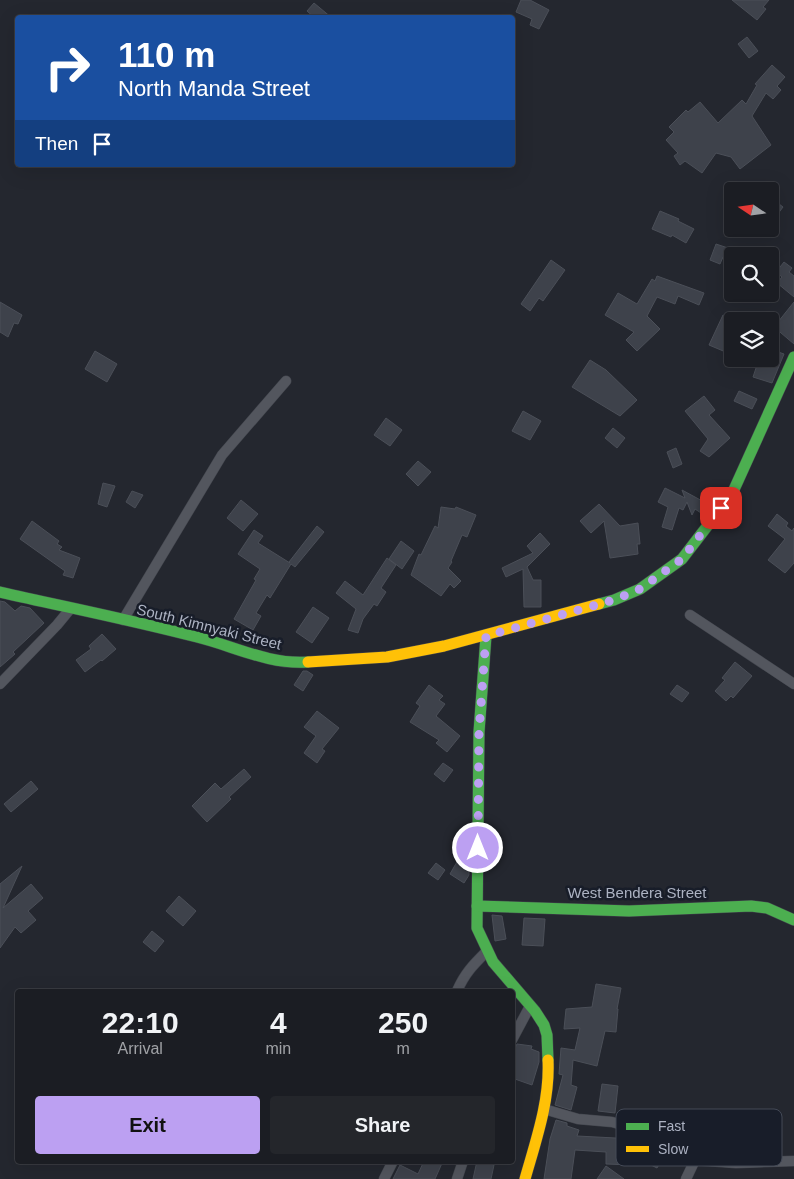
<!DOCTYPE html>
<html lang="en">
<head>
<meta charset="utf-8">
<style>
  :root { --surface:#1b1d23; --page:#24262b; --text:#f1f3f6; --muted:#a0a2a6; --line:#393b41; --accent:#bca0f2 }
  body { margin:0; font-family:Helvetica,sans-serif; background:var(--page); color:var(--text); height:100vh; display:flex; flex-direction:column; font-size:19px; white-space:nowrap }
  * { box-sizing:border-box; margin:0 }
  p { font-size:16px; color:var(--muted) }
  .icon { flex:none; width:28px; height:28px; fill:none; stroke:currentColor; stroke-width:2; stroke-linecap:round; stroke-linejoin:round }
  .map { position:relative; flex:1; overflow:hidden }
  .details { position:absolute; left:15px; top:989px; width:500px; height:175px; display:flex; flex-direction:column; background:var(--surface); border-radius:5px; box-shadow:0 5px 20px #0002,0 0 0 1px var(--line) }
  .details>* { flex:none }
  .hud { position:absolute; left:15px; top:15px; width:500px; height:152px; border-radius:5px; box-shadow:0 5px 20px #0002,0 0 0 1px var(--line); background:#1a4fa0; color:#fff; overflow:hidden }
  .needle { width:32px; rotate:283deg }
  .buttons { position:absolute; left:724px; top:182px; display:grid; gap:10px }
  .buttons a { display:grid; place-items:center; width:55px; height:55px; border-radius:5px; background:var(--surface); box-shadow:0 5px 20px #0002,0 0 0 1px var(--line); font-size:25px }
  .pin { position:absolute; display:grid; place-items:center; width:42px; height:42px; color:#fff; margin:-21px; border-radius:10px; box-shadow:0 2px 8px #0006 }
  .me { position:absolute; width:55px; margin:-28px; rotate:0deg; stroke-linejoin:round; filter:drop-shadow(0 0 4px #0008) }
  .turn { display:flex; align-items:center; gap:18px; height:105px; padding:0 20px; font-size:22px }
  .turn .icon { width:65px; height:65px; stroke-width:2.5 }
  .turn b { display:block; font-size:35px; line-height:42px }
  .then { display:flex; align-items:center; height:48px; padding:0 20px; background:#0003; gap:10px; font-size:19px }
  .eta { display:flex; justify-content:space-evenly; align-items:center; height:85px; text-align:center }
  .eta b { font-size:30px; font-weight:700; line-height:35px }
  .cta { display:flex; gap:10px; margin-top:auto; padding:10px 20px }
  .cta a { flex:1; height:58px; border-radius:5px; background:var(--accent); color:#111; font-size:20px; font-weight:700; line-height:58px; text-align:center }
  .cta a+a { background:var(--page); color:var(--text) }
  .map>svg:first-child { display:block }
</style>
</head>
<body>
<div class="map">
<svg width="794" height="1179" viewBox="0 0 794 1179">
  <rect width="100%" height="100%" fill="#24272f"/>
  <g fill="#3e424b" stroke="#4b4f58">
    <polygon points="521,0 530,0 549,10 539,29 530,25 532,19 516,12"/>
    <polygon points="732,0 769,0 763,7 766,9 757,20"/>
    <polygon points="314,3 332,18 315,18 307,11"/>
    <polygon points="747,37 758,51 749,58 738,44"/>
    <polygon points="772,65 785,77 777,86 781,90 773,99 766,93 752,116 771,145 740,169 731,157 716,153 702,173 685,161 680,165 674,156 678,153 666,140 674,132 669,127 686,110 688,112 700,102 718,123 742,100 746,104 757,85 755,84"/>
    <polygon points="770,197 783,207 777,215 770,210"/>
    <polygon points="660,211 679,219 678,221 694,229 686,243 672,235 671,237 652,229"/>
    <polygon points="716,244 734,250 731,260 723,257 720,264 710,260"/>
    <polygon points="551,260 565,270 543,301 539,298 530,311 521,304"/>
    <polygon points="784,262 792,268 789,272 794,276 794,297 777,283 782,277 776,272"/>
    <polygon points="657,276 704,293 699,305 678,296 675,304 657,297 647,316 660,329 637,351 626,340 634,332 605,315 618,293 637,304 652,279 655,281"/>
    <polygon points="0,302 22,315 18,324 14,323 8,337 0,332"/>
    <polygon points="794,302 794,344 774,327"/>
    <polygon points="723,315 732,319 732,342 728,353 709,345"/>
    <polygon points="770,349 784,354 772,383 753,377 759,359 770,359"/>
    <polygon points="95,351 117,364 107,382 85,369"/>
    <polygon points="590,360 606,370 637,400 620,416 572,387"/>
    <polygon points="739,391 757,399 752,409 734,401"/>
    <polygon points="704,396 715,410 709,415 730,438 709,457 700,451 708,439 685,411"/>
    <polygon points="523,411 541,421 530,440 512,431"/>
    <polygon points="386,418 402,430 390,446 374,435"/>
    <polygon points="613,428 625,438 617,448 605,438"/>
    <polygon points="676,448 682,464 673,468 667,452"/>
    <polygon points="418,461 431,472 418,486 406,474"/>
    <polygon points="103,483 115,486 107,507 98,504"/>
    <polygon points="665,488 685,498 682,490 706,503 701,513 695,509 692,515 687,502 683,510 679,508 672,530 662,527 668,507 658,502"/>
    <polygon points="132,491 143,495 135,508 126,502"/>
    <polygon points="241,500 258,514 243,531 227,518"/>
    <polygon points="599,504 620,526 638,523 640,544 637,544 638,554 610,558 604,521 591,533 580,521"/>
    <polygon points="441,507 455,509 456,507 476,515 467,537 462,535 451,561 452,562 448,568 461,581 454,588 450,584 441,596 411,575 419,554 421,555 435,526 438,528"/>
    <polygon points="777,514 788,523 786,526 792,531 794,528 794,563 785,573 768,560 785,539 768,526"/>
    <polygon points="32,521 59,541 57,544 62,547 59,550 80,558 73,578 63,575 65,571 20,539"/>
    <polygon points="317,526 324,532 295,567 291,564 270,598 267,595 256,613 261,616 253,630 234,619 256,580 254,579 260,569 238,554 254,530 263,536 258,543 290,563 289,562"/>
    <polygon points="540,533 550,544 527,567 533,580 541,580 541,607 524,607 523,569 506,577 502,568 533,553 527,546"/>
    <polygon points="401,541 414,551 402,569 389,559"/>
    <polygon points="387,558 396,565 381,588 386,592 377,606 374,604 363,619 358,633 348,630 356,609 336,593 345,581 363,595"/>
    <polygon points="0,601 5,602 15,611 21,606 30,608 44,623 13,652 15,654 0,667"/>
    <polygon points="313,607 329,618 312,643 296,632"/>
    <polygon points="102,634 116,649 102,661 101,660 85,672 76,660 91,649 89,646"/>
    <polygon points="735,662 752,676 733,698 731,696 726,701 715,691 725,680 722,678"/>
    <polygon points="303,671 307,671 313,675 303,691 294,685"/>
    <polygon points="429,685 443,696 439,700 445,704 436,716 460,736 447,752 436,743 439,740 410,722 420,706 416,703"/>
    <polygon points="677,685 689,693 682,702 670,694"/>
    <polygon points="317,711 339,728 322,749 325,751 317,763 304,753 316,736 304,727"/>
    <polygon points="443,763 453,770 444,782 434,774"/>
    <polygon points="244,769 251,777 229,797 231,799 207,822 192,806 215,783 221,789"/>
    <polygon points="31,781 38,789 11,812 4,804"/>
    <polygon points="458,860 469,866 469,875 464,883 450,874"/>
    <polygon points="436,863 445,870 438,880 428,873"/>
    <polygon points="22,866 3,908 31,884 43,898 28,911 36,920 21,933 15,927 0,948 0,884"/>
    <polygon points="179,896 196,911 183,926 166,911"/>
    <polygon points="492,915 502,916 506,939 495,941"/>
    <polygon points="524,918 545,919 543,946 522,945"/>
    <polygon points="152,931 164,941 155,952 143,942"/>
    <polygon points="596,984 621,988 617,1009 618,1009 616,1032 605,1031 597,1066 573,1060 571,1085 577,1087 571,1110 555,1105 563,1075 559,1074 561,1048 575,1050 580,1028 564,1029 566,1009 592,1007"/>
    <polygon points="517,1044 532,1046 531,1049 539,1052 539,1062 532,1085 512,1078 512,1054"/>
    <polygon points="602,1084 618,1086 615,1113 598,1111"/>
    <polygon points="556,1120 567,1123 567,1126 579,1130 577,1136 635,1139 634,1165 606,1164 606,1152 575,1150 571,1179 544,1179 550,1139"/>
    <polygon points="651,1146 665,1154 657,1168 643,1161"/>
    <polygon points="424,1161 443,1161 435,1179 393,1179 400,1165 418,1174"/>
    <polygon points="477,1161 494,1165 491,1179 473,1179"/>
    <polygon points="606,1166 624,1179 597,1179"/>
  </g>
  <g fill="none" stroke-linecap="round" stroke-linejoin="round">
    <defs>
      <g id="street">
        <polyline points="690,615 794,684"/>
        <polyline points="123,620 222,455 286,381"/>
        <polyline points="0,684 57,625 71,608"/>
        <path d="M457,991c8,-18 16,-26 30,-40"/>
        <polyline points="512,1040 530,1006"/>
        <polyline points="544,1109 578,1119 612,1122 626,1126 695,1160 736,1163 794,1161"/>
        <polyline points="384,1179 393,1161"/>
        <polyline points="457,1179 463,1161"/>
        <polyline points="686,1179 695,1160"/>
      </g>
      <g id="fast">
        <path d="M0,592c66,15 132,28 197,45 37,9 72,28 111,25"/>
        <polyline points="599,604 614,600 640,589 682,559 732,494 794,357"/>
        <polyline points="486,636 479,732 477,928 493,962 535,1011 544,1025 547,1035 548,1060"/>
        <polyline points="477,906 629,911 751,906 767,908 794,920"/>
      </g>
      <g id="slow">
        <polyline points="308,662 387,657 444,646 599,604"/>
        <path d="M525,1179c11,-39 25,-78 23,-119"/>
      </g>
    </defs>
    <use href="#street" stroke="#41444c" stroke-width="11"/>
    <use href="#fast" stroke="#41444c" stroke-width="12"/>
    <use href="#slow" stroke="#41444c" stroke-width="12"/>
    <use href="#street" stroke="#53565e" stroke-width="10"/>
    <use href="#fast" stroke="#4caf50" stroke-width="11"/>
    <use href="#slow" stroke="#ffc107" stroke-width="11"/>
  </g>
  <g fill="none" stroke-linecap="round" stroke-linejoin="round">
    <polyline stroke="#bca0f2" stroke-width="9" stroke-dasharray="0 16.2" points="478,848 479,732 486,636 614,600 640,589 682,559 721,508"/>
  </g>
  <g text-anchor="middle" stroke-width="5" stroke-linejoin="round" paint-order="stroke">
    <g font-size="15" fill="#acb2c2" stroke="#181d29">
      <text transform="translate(209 627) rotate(14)" y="5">South Kimnyaki Street</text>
      <text x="637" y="898">West Bendera Street</text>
    </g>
  </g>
  <rect x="616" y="1109" width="166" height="57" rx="8" fill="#181d29" stroke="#444a57" stroke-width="1"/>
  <rect x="626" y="1123" width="23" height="7" fill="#4caf50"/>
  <rect x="626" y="1146" width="23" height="6" fill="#ffc107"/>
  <g font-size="14" fill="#acb2c2">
    <text x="658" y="1131">Fast</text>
    <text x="658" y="1154">Slow</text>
  </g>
</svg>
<div class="buttons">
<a><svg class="needle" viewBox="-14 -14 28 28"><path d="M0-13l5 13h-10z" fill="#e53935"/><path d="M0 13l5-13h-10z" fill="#a0a2a6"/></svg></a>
<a><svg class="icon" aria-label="search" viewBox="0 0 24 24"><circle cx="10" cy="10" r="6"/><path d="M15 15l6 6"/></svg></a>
<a><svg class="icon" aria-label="layers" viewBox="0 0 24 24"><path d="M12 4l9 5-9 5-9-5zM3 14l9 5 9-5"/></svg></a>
</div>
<div class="pin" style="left:721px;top:508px;background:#d93025"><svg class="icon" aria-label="arrive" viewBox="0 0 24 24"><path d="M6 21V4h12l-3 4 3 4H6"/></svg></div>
<svg class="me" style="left:478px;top:848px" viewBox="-20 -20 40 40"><circle r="17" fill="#bca0f2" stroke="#fff" stroke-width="3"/><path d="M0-11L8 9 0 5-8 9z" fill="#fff"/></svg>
<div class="hud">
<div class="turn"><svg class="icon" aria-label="right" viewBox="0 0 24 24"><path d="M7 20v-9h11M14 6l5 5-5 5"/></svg><div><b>110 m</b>North Manda Street</div></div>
<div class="then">Then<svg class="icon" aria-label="arrive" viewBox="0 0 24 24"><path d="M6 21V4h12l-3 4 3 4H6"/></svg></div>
</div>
<section class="details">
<div class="eta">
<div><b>22:10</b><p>Arrival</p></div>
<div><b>4</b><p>min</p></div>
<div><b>250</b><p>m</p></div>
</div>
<div class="cta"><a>Exit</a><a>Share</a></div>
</section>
</div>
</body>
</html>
